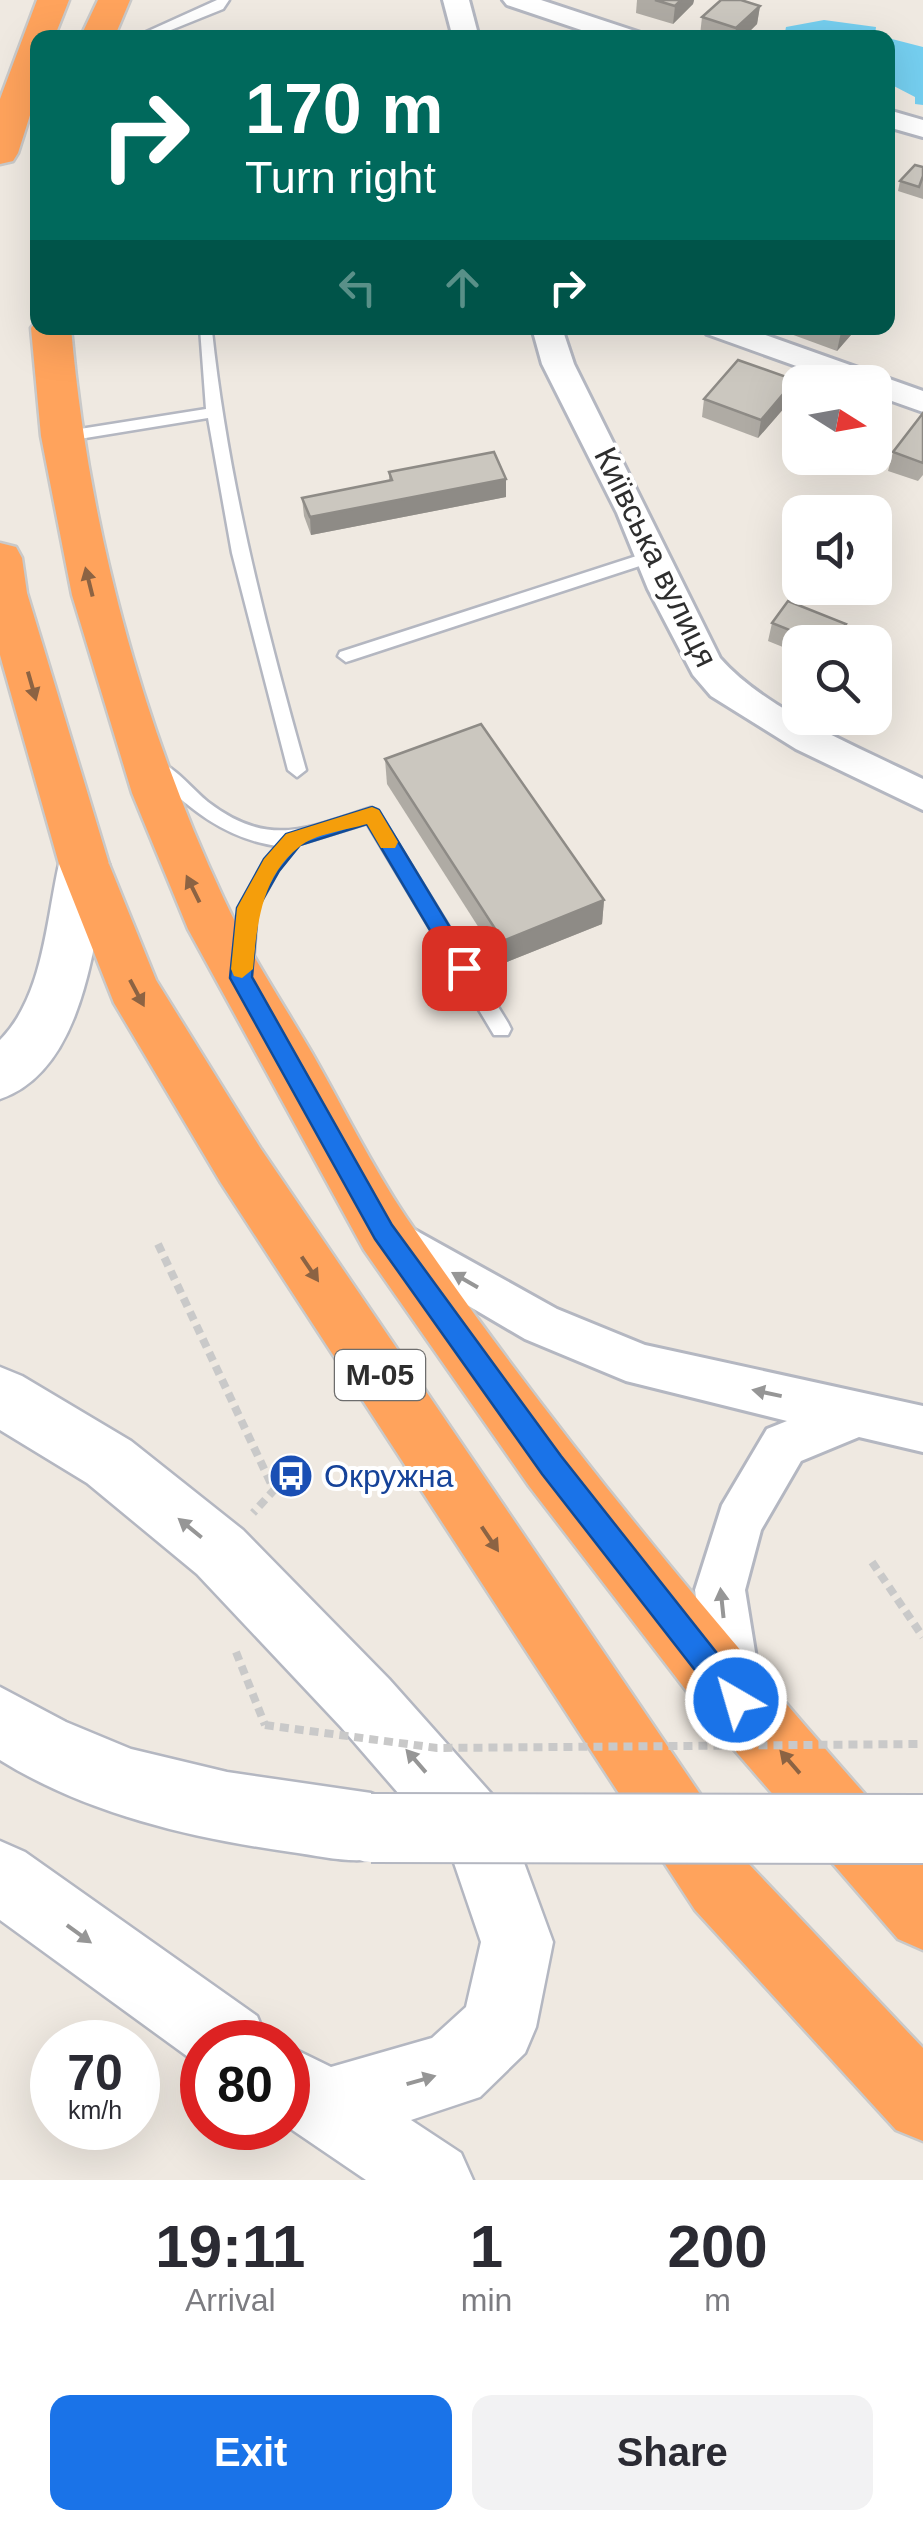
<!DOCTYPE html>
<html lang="en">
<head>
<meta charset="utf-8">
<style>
  :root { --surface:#fff; --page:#f2f2f3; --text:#2b2b33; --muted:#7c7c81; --accent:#1a73e8 }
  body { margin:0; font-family:Helvetica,sans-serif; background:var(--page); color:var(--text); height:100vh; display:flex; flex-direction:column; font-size:38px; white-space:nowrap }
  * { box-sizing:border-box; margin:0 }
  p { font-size:32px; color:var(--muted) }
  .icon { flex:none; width:55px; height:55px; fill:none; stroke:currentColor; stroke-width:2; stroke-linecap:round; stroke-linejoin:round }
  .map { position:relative; height:2180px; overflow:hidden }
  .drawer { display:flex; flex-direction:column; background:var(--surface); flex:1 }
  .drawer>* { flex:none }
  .hud { position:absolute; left:30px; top:30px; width:865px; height:305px; border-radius:20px; box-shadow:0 10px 40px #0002; background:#00695c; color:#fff; overflow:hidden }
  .needle { width:65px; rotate:101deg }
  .controls { position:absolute; left:782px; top:365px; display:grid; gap:20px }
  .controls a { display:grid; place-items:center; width:110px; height:110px; border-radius:20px; background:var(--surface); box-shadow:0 10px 40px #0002; font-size:50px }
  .speed { position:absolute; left:30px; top:2020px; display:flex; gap:20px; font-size:50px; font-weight:700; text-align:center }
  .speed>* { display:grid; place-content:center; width:130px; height:130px; border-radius:50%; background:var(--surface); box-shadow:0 10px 40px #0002; line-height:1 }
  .speed small { font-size:25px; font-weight:400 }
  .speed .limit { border:15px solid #d22; background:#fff; color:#111 }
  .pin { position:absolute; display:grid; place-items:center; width:85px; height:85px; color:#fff; margin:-42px; border-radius:20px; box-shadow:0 5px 15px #0006 }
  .me { position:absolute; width:110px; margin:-55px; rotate:322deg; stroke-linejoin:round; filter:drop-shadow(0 0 8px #0008) }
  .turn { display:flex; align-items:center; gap:35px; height:210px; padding:0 50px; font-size:45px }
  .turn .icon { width:130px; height:130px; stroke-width:2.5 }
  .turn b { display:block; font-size:70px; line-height:85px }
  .lanes { display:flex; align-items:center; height:95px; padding:0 50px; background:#0003; justify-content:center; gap:50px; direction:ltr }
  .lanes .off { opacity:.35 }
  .eta { display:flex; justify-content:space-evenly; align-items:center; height:170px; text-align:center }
  .eta b { font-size:60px; font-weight:700; line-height:70px }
  .primary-button { display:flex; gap:20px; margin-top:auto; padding:20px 50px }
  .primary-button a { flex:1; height:115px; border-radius:20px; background:var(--accent); color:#fff; font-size:40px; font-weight:700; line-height:115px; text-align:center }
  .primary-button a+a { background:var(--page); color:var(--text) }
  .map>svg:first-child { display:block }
</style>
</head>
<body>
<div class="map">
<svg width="923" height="2180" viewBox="0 0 923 2180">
  <rect width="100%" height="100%" fill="#efe9e1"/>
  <g fill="#75cff0">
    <polygon points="824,20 876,27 875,35 886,37 784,37 786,27"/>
    <polygon points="888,38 923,47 923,105 915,104 915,97 888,83"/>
  </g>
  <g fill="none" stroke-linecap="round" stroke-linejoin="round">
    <defs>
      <g id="lane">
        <polygon points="217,0 229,0 223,9 151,38 133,38"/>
        <path d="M200,328l12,3c16,150 53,294 94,439l-9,7 -9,-7 -56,-217 -24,-135 -147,24 -8,-5 8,-5 145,-23z"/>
        <polygon points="652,551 658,552 658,560 352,660 346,662 338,656 340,652"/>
        <path d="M160,762c18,8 33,28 48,40 60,46 98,27 163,6l6,2 131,213 3,6 -3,6h-14l-127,-212 -68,21 -21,26 -21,38 -4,55 -3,5h-14l-3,-5 6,-55 38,-62c-51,-7 -88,-37 -123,-72l-3,-5z"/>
      </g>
      <g id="street">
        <polygon points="443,0 469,0 479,38 453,38"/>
        <polygon points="503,0 541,0 641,33 645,38 605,38 507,5"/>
        <polygon points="888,110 923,120 923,137 888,127"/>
        <path d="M532,328h30l12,36 146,294c45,52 140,90 203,121v31l-127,-61 -85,-53 -18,-21 -45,-86 -31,-76 -75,-149z"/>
        <polygon points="703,328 746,328 923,391 923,412 875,395 875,382 841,382 707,334"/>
        <polygon points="388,1215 557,1309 645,1345 923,1406 923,1452 859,1437 801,1461 761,1530 745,1590 761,1689 753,1707 735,1715 717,1707 709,1689 695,1590 722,1505 767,1429 787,1421 626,1381 525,1339 372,1249 366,1235 372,1221"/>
      </g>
      <g id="secondary">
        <path d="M84,845l18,5 7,14c-15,76 -24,206 -109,235v-59c43,-43 46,-118 59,-176l7,-14z"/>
        <polygon points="0,1367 22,1376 131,1441 243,1530 389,1679 504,1808 553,1942 536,2027 525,2053 480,2097 411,2120 461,2153 473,2180 366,2180 288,2127 288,2046 331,2067 432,2038 466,2007 481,1942 451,1854 341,1727 197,1574 87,1483 0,1430"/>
        <path d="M0,1687l66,35 65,27 96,23 144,21 25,10 10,25 -10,25c-35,14 -68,4 -105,-1 -100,-14 -204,-38 -291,-92z"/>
        <polygon points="0,1841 25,1852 257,2016 268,2042 202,2042 202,2067 0,1920"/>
      </g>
      <g id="highway">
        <polygon points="37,0 69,0 54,38 38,38 38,90 18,153 13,161 0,164 0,99"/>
        <polygon points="98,0 130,0 114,38 80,38"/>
        <path d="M38,319v9h33c17,195 69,392 152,569 25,54 59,105 89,156 31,54 59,112 94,164 155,227 335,438 517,643v90l-25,-11 -186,-215 -183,-238 -165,-236 -176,-321 -56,-136 -60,-198 -31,-159 -10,-108z"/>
        <polygon points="0,543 16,547 22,558 27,593 109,864 156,980 261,1149 745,1860 923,2048 923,2141 896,2130 695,1910 221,1183 114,1003 59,864 0,655"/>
      </g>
    </defs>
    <use href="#lane" stroke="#b4b7c1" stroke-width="5"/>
    <use href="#street" stroke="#b4b7c1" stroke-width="6"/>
    <use href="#secondary" stroke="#b4b7c1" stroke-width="5"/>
    <use href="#highway" stroke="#c9c9c9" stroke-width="5"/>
    <g stroke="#c9c9c9" stroke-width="8" stroke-dasharray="9 6" stroke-linecap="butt">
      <polyline points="158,1244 274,1490 253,1513"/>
      <polyline points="872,1562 923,1637"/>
      <polyline points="236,1652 265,1725"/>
    </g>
    <use href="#lane" fill="#fff" fill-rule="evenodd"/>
    <use href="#street" fill="#fff" fill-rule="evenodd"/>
    <use href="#secondary" fill="#fff" fill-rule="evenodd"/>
    <use href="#highway" fill="#ffa35c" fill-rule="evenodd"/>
    <defs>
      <polyline id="secondary-bridge" points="371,1828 923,1829"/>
    </defs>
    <use href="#secondary-bridge" stroke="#b4b7c1" stroke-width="72" stroke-linecap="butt"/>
    <polyline stroke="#c9c9c9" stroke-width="8" stroke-dasharray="9 6" stroke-linecap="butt" points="265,1725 437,1748 923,1744"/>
    <use href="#secondary-bridge" stroke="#fff" stroke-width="68"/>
  </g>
  <g fill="#afaba4">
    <polygon points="637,0 694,0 693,4 673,24 636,13"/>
    <polygon points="760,6 757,24 743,38 707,38 700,35 702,17"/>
    <polygon points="923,167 923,199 898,191 900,181"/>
    <polygon points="790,328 857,328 837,351 788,333"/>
    <polygon points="704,399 792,399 758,438 702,417"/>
    <polygon points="923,413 923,475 918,481 888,471 893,452"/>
    <polygon points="800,414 800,442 792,438 795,420"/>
    <polygon points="843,458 861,458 857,463"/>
    <polygon points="389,472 506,497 311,535 304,516 302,498 389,481"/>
    <polygon points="772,623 842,642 800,642 800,654 768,641"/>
    <polygon points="385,759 604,900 602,924 502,964 387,784"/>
  </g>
  <g fill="#8e8b86">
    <polygon points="681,0 694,0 693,4 673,24 675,6"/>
    <polygon points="760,6 757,24 743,38 735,38 736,28"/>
    <polygon points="845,328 857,328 837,351 841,332"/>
    <polygon points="795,380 792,399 758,438 761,420"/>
    <polygon points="881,419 877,437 875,440 875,427"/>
    <polygon points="506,479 506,497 311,535 310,517"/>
    <polygon points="846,624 842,642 833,642"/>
    <polygon points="604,900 602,924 502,964 503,941"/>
  </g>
  <g fill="#cbc7bf" stroke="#8e8b86" stroke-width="2.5">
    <polygon points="655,0 681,0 675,6"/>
    <polygon points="721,0 741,0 760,6 736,28 702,17"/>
    <polygon points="915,165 923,167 923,176 919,187 900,181"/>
    <polygon points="827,328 845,328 841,332"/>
    <polygon points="738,360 795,380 761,420 704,399"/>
    <polygon points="923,413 923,463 893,452"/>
    <polygon points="875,416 881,419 875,427"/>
    <polygon points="494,452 506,479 310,517 302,498 392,480 389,472"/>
    <polygon points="788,601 846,624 833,642 819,642 772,623"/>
    <polygon points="481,724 604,900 503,941 385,759"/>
  </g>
  <defs><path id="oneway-solid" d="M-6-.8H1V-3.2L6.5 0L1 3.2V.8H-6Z" transform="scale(2.5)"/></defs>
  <g fill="#8c6343">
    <use href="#oneway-solid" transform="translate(89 582) rotate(-104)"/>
    <use href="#oneway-solid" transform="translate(32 686) rotate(74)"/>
    <use href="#oneway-solid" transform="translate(193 889) rotate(-116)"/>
    <use href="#oneway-solid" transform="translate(137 993) rotate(62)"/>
    <use href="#oneway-solid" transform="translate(310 1269) rotate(56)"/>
    <use href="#oneway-solid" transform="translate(490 1539) rotate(56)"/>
    <use href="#oneway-solid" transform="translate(790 1762) rotate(-131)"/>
  </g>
  <g fill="#969696">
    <use href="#oneway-solid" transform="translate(465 1280) rotate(-150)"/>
    <use href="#oneway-solid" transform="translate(767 1393) rotate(-168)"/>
    <use href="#oneway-solid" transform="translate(190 1528) rotate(-141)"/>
    <use href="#oneway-solid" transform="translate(722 1603) rotate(-96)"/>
    <use href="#oneway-solid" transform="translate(416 1761) rotate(-131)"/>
    <use href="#oneway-solid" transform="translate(79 1934) rotate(36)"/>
    <use href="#oneway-solid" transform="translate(421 2080) rotate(-16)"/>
  </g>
  <polygon fill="#1a73e8" stroke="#114b97" stroke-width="2.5" points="372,807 379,810 471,962 475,968 471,974 456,974 367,824 300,845 279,871 258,908 252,977 392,1225 561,1456 746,1690 750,1700 746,1710 736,1714 726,1710 542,1474 375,1239 230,978 237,908 264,859 286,834"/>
  <path fill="#f59e0b" d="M372,807l7,3 19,32 -3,6h-14l-14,-24c-20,6 -53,10 -68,23 -38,30 -42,78 -46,122l-11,9 -8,-2 -3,-7 6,-61 27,-49 22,-25z"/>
  <defs>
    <symbol id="bus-disc" viewBox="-11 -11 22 22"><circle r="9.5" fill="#1a4fb4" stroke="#fff"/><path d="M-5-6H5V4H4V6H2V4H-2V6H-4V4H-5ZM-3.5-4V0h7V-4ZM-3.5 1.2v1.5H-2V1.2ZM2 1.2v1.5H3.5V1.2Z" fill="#fff"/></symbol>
  </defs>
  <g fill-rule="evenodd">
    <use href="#bus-disc" x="266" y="1451" width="50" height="50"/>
  </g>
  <g text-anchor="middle" stroke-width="8" stroke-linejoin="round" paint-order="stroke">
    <rect fill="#fff" stroke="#6d6d6d" stroke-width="2.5" x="335" y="1350" width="90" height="50" rx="8"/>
    <g font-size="30" font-weight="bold" fill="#2e2e2e">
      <text x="380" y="1385">М-05</text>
    </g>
    <g font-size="32" fill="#2e2e2e" stroke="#fff">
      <text transform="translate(656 557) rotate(64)" y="11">Київська вулиця</text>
    </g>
    <g font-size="32" fill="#164399" stroke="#fff" text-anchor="start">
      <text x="324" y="1487">Окружна</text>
    </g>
  </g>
</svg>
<div class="controls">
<a><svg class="needle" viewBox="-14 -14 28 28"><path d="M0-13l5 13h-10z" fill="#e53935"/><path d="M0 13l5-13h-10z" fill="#7c7c81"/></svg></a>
<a><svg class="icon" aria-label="sound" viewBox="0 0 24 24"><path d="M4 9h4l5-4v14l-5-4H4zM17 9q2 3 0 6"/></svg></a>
<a><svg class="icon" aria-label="search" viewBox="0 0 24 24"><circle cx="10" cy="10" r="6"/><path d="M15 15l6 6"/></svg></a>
</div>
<div class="speed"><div>70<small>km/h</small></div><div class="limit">80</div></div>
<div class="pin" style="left:464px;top:968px;background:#d93025"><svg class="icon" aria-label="arrive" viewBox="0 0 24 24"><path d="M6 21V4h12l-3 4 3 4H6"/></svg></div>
<svg class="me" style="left:736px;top:1700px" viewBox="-20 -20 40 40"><circle r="17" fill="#1a73e8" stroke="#fff" stroke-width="3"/><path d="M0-11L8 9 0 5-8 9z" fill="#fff"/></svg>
<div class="hud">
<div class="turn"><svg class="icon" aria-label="right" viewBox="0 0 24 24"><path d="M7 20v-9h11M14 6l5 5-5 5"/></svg><div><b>170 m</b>Turn right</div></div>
<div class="lanes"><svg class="icon off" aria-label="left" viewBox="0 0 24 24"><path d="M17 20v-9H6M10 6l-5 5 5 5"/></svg><svg class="icon off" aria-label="ahead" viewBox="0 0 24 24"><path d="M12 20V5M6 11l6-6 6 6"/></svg><svg class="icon" aria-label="right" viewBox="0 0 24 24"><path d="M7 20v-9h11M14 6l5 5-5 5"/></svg></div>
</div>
</div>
<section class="drawer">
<div class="eta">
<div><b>19:11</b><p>Arrival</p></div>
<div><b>1</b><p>min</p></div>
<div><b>200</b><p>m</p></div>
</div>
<div class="primary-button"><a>Exit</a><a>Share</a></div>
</section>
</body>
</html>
